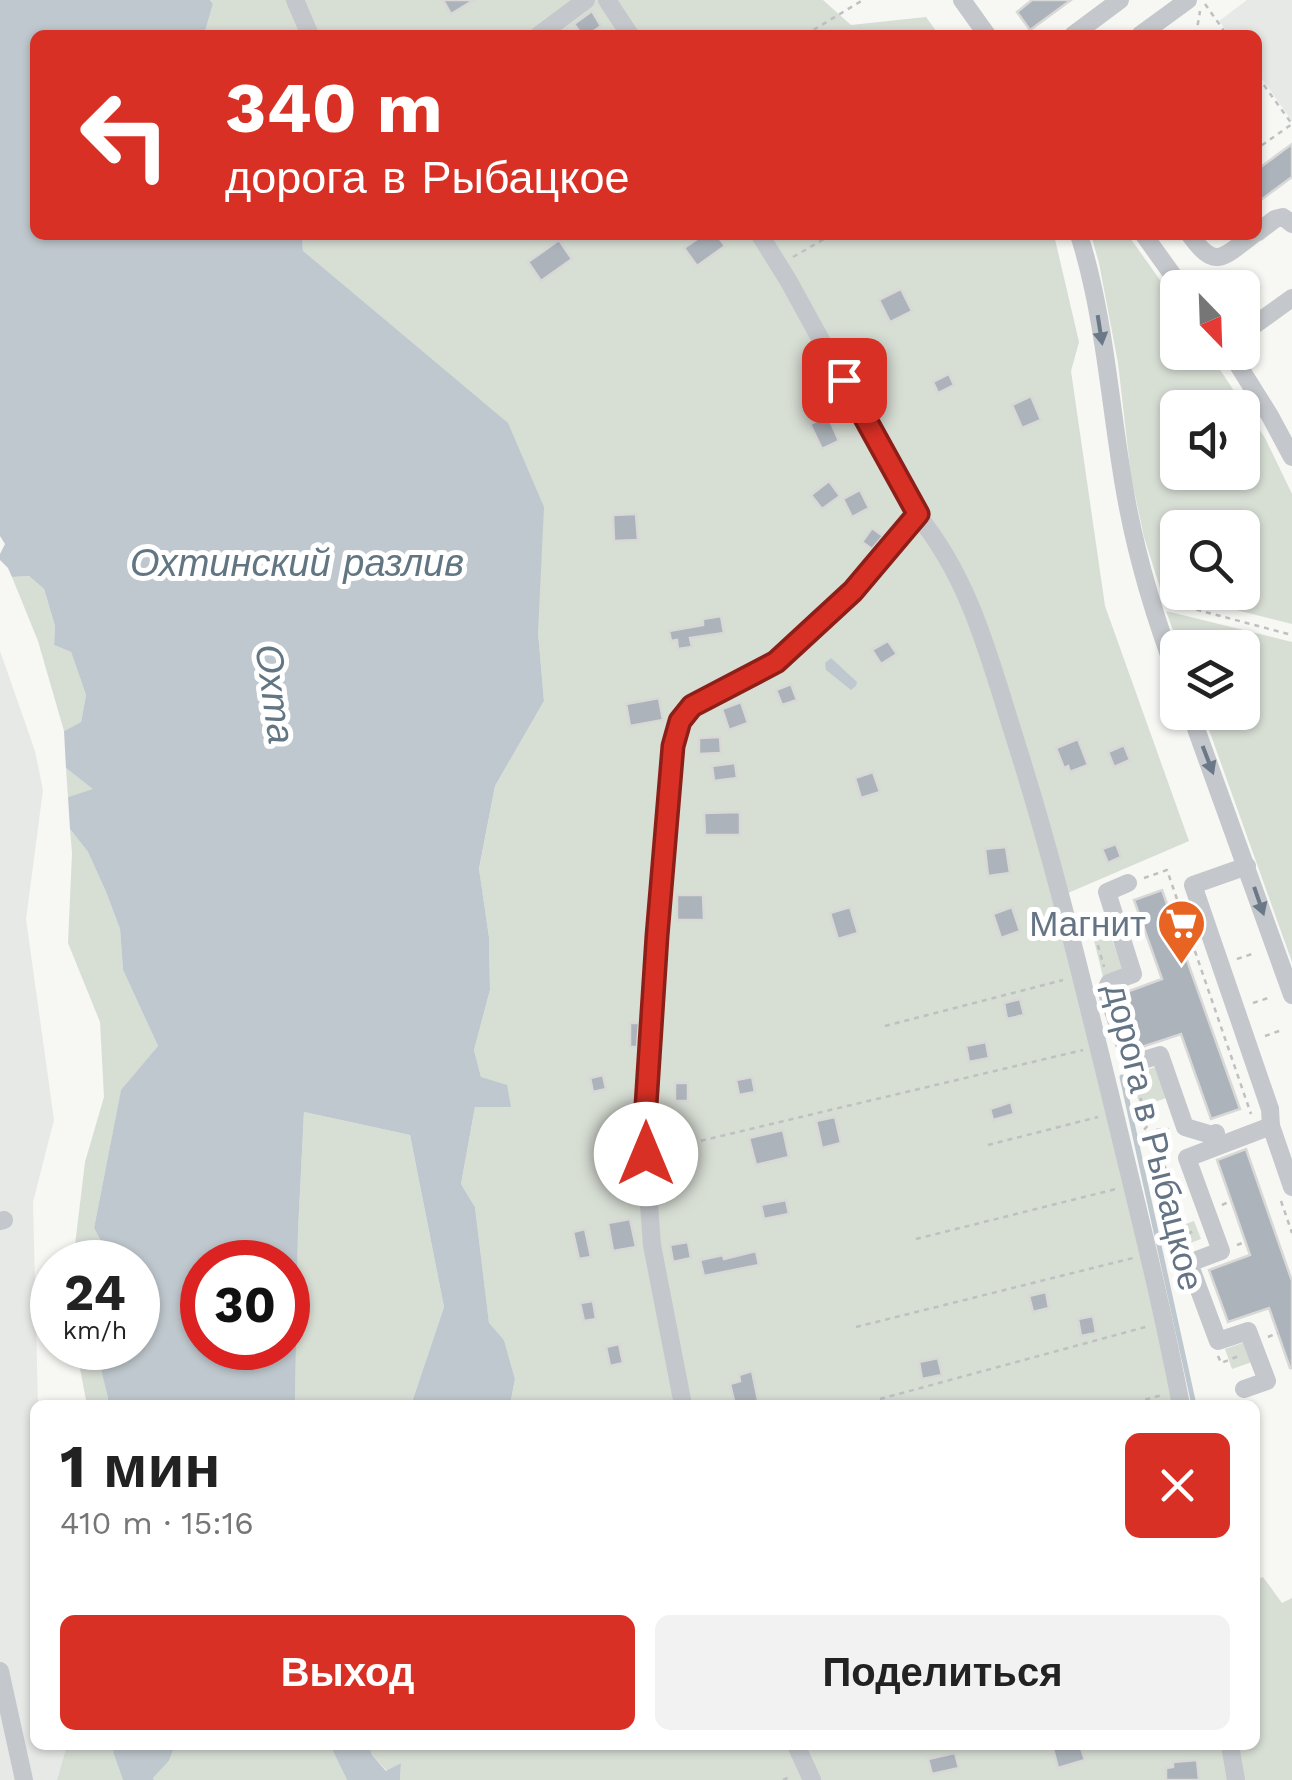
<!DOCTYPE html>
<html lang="ru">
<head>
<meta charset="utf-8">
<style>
  :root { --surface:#fff; --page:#f2f2f2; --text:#222; --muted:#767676; --accent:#d93025 }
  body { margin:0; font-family:"Work Sans",sans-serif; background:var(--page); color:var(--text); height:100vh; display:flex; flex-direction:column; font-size:38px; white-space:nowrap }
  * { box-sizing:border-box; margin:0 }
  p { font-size:32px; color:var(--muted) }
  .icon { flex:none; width:55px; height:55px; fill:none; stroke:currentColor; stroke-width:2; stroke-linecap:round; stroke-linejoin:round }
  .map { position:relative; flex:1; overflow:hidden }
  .panel { position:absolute; left:30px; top:1400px; width:1230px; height:350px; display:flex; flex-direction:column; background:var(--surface); border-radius:15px; box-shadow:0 2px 8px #0004 }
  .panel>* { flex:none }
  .banner { position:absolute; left:30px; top:30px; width:1232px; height:210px; border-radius:15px; box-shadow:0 2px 8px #0004; background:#d93025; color:#fff; overflow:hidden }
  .needle { width:65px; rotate:157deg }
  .controls { position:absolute; left:1160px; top:270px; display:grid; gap:20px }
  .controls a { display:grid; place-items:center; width:100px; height:100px; border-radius:15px; background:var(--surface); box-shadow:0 2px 8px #0004; font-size:50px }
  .speed { position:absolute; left:30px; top:1240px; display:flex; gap:20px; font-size:50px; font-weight:700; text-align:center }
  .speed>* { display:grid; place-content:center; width:130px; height:130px; border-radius:50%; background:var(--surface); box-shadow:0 2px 8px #0004; line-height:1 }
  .speed small { font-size:25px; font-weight:400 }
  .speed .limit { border:15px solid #d22; background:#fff; color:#111 }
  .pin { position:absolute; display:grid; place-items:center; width:85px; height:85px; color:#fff; margin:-42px; border-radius:20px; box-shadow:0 5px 15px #0006 }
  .me { position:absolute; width:110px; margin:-55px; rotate:0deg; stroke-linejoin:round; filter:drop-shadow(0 0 8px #0008) }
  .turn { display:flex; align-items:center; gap:35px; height:210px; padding:0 30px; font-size:45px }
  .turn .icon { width:130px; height:130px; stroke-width:2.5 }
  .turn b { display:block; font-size:70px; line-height:85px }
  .round { display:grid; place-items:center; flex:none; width:105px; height:105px; border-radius:15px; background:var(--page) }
  .summary { display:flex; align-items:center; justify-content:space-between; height:170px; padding:0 30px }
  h1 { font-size:60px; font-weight:700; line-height:75px }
  .button { display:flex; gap:20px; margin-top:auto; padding:20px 30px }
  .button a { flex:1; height:115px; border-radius:15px; background:var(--accent); color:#fff; font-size:40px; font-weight:700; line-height:115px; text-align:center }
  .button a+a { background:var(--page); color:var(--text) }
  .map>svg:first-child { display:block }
</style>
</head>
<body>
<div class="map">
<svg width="1292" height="1780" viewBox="0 0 1292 1780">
  <rect width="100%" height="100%" fill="#f7f7f4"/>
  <g fill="#e7e9e7">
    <polygon points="1247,0 1292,0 1292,121 1258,73 1258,35 1230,35 1219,21"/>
    <polygon points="0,651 35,751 43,790 26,919 54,1120 33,1202 38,1405 35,1405 35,1745 67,1745 57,1780 0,1780"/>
  </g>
  <g fill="#d7ded4" fill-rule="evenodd">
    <polygon points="210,0 823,0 851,25 926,17 939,35 204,35 213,4"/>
    <polygon points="302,235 1054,235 1079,342 1071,371 1105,606 1189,841 1054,899 1094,1052 1174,1405 510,1405 515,1379 504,1340 489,1324 475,1207 461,1184 475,1107 511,1107 481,1077 474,1050 490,990 489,937 479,870 495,786 544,701 538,632 303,251"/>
    <path d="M1091,235h37l49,69 1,48 31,1 56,85 27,56v130l-131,-33 -17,-54 -13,-61 -13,-113 -19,-100zM1178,408h64v64h-64zM1178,528h64v64h-64z"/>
    <polygon points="29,576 44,589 55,626 54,645 71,652 86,695 81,722 64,731 38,641 12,577"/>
    <polygon points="1166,611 1292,642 1292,962 1203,713 1242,712 1242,648 1179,647"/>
    <polygon points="66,768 94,789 68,797"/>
    <polygon points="70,829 88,852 106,892 120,929 123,970 158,1046 121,1091 94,1228 104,1247 99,1262 73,1262 85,1162 104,1097 100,1022 68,943 72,853"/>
    <polygon points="1105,920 1123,970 1103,977 1090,924"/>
    <polygon points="1155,1067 1166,1098 1141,1107 1130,1076"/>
    <polygon points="304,1112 410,1135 444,1307 411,1405 295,1405 298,1230"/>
    <polygon points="1194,1221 1201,1239 1174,1249 1167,1231"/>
    <polygon points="1245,1342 1252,1362 1232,1369 1225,1349"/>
    <polygon points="76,1348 125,1348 118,1361 101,1371 109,1397 108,1405 87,1405"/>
    <polygon points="1263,1577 1282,1603 1292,1598 1292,1780 400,1780 401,1763 387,1771 372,1755 369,1745 1255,1745 1255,1580"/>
    <polygon points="67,1745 115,1745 113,1752 123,1780 57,1780"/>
    <polygon points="175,1745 330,1745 347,1780 154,1780 153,1778 169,1761"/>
  </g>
  <g fill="#bfc8ce" fill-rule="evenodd">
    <path d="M0,0h210l3,4 -9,31h-169v200h267l1,16 205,172 36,84 -6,125 6,69 -49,85 -16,83 10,68 1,53 -16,60 7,27 26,8 4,22h-36l-14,77 14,23 14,116 15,17 11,39 -5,26h-99l33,-98 -34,-172 -106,-23 -6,119 -3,174h-187v-8l-7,-27 17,-9 7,-13h13v-86h-39l5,-15 -10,-19 27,-138 37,-44 -35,-76 -3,-41 -14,-37 -18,-40 -18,-23 -2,-32 25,-8 -27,-21 -2,-37 17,-9 5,-27 -15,-43 -17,-7 1,-19 -11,-37 -15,-13 -17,1 -4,-9 -8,-8v-6l5,-10 -5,-8zM202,1262h86v86h-86z"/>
    <polygon points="831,658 857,682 856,686 851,690 826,670 825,663"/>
    <polygon points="115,1745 175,1745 169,1761 153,1778 154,1780 123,1780 113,1752"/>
    <polygon points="330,1745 369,1745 372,1755 386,1771 401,1763 400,1780 347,1780"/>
  </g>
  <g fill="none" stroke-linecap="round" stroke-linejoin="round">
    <polyline stroke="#bfc8ce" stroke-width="5" points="1122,1077 1194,1405"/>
  </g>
  <g fill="#acb3ba" stroke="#d8d8d6" stroke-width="2.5">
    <polygon points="443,0 474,0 451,14"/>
    <polygon points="1032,0 1071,0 1030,30 1017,12"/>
    <polygon points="592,11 601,26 588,35 582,35 574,24"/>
    <polygon points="1292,144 1292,177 1258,202 1258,169"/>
    <polygon points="703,235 717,235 725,246 697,266 684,248"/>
    <polygon points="559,240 572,259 541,281 528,262"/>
    <polygon points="901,289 912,311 890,322 879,300"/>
    <polygon points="949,374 954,385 938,393 933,382"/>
    <polygon points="1031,396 1041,420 1022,428 1012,405"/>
    <polygon points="828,416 839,441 822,449 810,424"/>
    <polygon points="829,481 840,496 822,509 811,495"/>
    <polygon points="860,490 869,508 852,517 843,499"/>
    <polygon points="636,514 638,540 614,541 613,515"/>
    <polygon points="872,528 883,536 872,549 862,542"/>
    <polygon points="721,616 724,633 690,638 692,647 678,649 677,640 671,641 669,631 703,625 703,619"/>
    <polygon points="888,641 897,654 881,664 872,650"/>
    <polygon points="791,684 797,700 782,705 776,690"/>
    <polygon points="659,698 663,720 630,726 626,704"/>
    <polygon points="741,702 748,723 729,730 722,709"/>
    <polygon points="720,737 721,753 699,754 699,738"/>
    <polygon points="1078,739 1088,765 1070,772 1068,766 1064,768 1056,748"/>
    <polygon points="1124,745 1130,760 1114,767 1108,752"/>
    <polygon points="735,763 737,778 714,781 712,766"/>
    <polygon points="873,772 880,792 861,798 855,778"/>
    <polygon points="740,812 740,835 705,835 704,813"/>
    <polygon points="1116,844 1121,857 1108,863 1102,849"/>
    <polygon points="1006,847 1010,873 988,876 985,849"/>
    <polygon points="1162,890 1240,1109 1211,1119 1181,1034 1139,1048 1121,994 1162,979 1134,900"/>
    <polygon points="677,895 703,895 704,920 677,920"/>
    <polygon points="850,907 858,933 838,939 830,913"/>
    <polygon points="1012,907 1020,931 1001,938 993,914"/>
    <polygon points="1020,999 1024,1015 1007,1019 1004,1003"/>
    <polygon points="630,1023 639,1023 637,1047 630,1047"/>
    <polygon points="986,1042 989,1058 969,1062 966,1046"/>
    <polygon points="603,1075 606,1089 593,1092 590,1078"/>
    <polygon points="752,1077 755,1092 739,1095 736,1080"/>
    <rect x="675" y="1083" width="13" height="18"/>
    <polygon points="1011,1102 1014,1114 993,1120 990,1109"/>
    <polygon points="835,1117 841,1143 822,1148 816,1121"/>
    <polygon points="783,1130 789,1157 756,1165 749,1138"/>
    <polygon points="1246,1149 1292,1281 1292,1368 1290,1368 1269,1308 1228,1322 1209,1270 1250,1255 1217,1160"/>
    <polygon points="626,1151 629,1166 607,1171 604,1156"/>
    <polygon points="786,1200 789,1214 764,1219 761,1205"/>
    <polygon points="630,1219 636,1247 613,1251 608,1223"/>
    <polygon points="585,1229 591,1257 579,1259 573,1232"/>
    <polygon points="688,1242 691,1258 673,1262 670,1245"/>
    <polygon points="756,1251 759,1265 704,1276 700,1260 723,1255 724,1259"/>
    <polygon points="1046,1292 1049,1308 1033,1312 1029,1296"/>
    <polygon points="593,1301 596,1319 584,1321 580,1303"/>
    <polygon points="1093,1316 1096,1333 1081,1336 1078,1319"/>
    <polygon points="619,1344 623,1363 610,1366 606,1347"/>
    <polygon points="938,1358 942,1375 922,1379 919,1362"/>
    <polygon points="752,1371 759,1405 735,1405 730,1384 740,1381 739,1375"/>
    <polygon points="1052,1745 1080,1745 1085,1760 1058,1768"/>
    <polygon points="955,1753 959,1768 932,1774 928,1759"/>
    <polygon points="1197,1760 1199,1780 1166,1780 1166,1768 1173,1767 1173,1762"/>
  </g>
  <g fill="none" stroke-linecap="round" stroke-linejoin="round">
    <g stroke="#bec0c2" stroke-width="2.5" stroke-dasharray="5 5" stroke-linecap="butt">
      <polyline points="1205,4 1227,35"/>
      <polyline points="805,35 863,0"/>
      <polyline points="1196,35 1200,11"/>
      <polyline points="1258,77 1292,124 1258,148"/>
      <polyline points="793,257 831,235"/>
      <polyline points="1167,604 1179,605 1292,635"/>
      <polyline points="1144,878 1167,870 1251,1114"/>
      <polyline points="1104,932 1095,935 1104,967"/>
      <polyline points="1237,959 1255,953"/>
      <polyline points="1253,1003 1271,997"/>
      <polyline points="885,1026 1063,980"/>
      <polyline points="1265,1036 1282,1030"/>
      <polyline points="1134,1079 1149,1124 1144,1130 1148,1137 1152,1136 1170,1179 1166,1188 1173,1192 1182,1236"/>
      <polyline points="1156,1130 1169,1129"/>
      <polyline points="988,1145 1098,1117"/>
      <polyline points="662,1150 1083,1050"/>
      <polyline points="1172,1179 1175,1180 1178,1186 1174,1191"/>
      <polyline points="1281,1201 1292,1233"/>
      <polyline points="1222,1205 1231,1201"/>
      <polyline points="916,1239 1116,1189"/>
      <polyline points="1237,1245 1245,1242"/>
      <polyline points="1183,1247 1179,1237 1194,1231"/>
      <polyline points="856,1327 1133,1258"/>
      <polyline points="1268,1337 1278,1333"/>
      <polyline points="1218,1356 1221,1363 1239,1356"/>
      <polyline points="880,1399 1149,1326"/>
      <polyline points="1126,1405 1162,1395"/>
      <polyline points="783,1780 792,1776"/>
    </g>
    <g stroke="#c4c7cb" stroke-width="18">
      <polyline points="295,0 310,35"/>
      <polyline points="607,0 630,35"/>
      <polyline points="962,0 987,35"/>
      <polyline points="539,35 586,0"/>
      <polyline points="1073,35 1120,0"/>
      <polyline points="1140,35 1188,0"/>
      <polyline points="1258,232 1275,219 1283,217 1292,224"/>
      <path d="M760,235l28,45 129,235c54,64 74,149 99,227 37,116 65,234 94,352 25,104 51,206 71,311"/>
      <path d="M1079,235c25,77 31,170 45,251 11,66 30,130 54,193"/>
      <polyline points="1144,235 1182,288"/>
      <path d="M1190,235c26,36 33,22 63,0"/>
      <polyline points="1242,334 1292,298"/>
      <polyline points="1230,352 1270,416 1292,457"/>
      <polyline points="1190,712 1292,995"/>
      <polyline points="1247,866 1193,885 1270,1109 1271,1126 1292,1187"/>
      <polyline points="1128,883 1107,892 1133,974 1109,983 1106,990 1131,1064 1160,1055 1185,1127 1212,1135 1216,1133"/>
      <polyline points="0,1221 4,1220"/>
      <polyline points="1244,1389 1267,1381 1248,1331 1218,1341 1189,1263 1221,1251 1187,1158 1271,1126"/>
      <polyline points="683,1405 652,1245 644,1136 657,935 673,746 680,721 692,706 776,662 853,591 917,515"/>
      <polyline points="0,1671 24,1780"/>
      <polyline points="796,1745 812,1780"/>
      <polyline points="1230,1745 1236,1780"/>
    </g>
  </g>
  <defs><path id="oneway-solid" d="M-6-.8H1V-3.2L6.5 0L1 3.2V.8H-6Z" transform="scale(2.5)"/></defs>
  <g fill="#6a7888">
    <use href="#oneway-solid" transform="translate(1100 330) rotate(81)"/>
    <use href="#oneway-solid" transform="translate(1208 760) rotate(69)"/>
    <use href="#oneway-solid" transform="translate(1259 901) rotate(71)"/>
  </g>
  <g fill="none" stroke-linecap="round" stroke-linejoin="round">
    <defs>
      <polyline id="route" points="646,1154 644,1136 657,936 673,746 680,721 692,706 776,662 853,591 918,514 844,380"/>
    </defs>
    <use href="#route" stroke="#8d1f18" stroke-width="25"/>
    <use href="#route" stroke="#d93025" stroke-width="18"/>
  </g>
  <defs>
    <symbol id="supermarket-pin" viewBox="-11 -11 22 30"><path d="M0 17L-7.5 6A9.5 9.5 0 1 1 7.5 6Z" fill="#e76423" stroke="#fff"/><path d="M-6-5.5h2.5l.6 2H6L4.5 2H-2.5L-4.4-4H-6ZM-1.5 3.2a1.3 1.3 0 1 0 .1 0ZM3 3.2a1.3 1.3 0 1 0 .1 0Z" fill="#fff"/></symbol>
  </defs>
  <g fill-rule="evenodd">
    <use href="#supermarket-pin" x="1154" y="896" width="55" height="75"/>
  </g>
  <g text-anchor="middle" stroke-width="10" stroke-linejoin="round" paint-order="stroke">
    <g font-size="35" fill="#657485" stroke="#fff" text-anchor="end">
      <text x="1146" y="936">Магнит</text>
    </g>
    <g font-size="35" fill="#657485" stroke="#fff">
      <text transform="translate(1154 1137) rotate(76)" y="12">дорога в Рыбацкое</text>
    </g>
    <g font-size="38" font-style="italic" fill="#617682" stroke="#fff">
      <text x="297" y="576">Охтинский разлив</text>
      <text transform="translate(275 694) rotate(82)" y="13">Охта</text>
    </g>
  </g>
</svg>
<div class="controls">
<a><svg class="needle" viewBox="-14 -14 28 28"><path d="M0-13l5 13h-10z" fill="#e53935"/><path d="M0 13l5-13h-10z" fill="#767676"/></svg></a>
<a><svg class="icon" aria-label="sound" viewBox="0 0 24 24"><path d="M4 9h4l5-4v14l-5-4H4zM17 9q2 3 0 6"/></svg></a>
<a><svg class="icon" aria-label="search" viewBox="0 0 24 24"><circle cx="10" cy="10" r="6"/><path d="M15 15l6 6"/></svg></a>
<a><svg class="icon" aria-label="layers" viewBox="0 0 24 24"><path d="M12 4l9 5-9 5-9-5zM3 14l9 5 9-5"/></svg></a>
</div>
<div class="speed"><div>24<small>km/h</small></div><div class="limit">30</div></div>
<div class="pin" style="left:844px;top:380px;background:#d93025"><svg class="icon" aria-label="arrive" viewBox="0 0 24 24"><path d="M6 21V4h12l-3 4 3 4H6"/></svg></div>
<svg class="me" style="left:646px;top:1154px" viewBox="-20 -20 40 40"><circle r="19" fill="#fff"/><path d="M0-13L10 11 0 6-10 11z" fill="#d93025"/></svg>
<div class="banner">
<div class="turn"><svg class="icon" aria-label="left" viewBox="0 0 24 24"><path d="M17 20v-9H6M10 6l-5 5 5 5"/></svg><div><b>340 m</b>дорога в Рыбацкое</div></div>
</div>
<section class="panel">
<div class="summary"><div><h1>1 мин</h1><p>410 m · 15:16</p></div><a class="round" style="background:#d93025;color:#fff"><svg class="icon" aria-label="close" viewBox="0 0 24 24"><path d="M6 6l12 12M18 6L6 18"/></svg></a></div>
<div class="button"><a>Выход</a><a>Поделиться</a></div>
</section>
</div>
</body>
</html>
